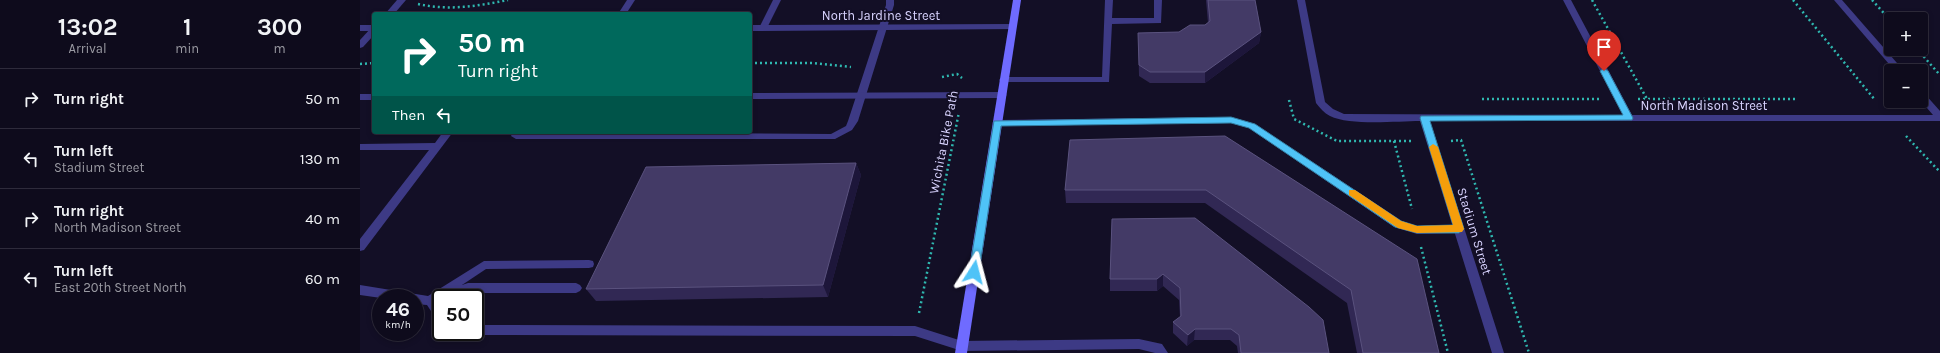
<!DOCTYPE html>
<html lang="en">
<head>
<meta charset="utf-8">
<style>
  :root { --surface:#0e0b1c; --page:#1c1929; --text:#f1f3f6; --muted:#9b9ba3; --line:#2e2b3b }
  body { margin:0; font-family:Karla,sans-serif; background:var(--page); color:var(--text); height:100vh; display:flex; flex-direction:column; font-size:15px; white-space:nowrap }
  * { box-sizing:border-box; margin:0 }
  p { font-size:13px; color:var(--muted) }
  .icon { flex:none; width:22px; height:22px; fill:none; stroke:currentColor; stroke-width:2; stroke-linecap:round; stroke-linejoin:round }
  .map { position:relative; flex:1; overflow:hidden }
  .panel { display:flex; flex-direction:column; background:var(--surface); width:360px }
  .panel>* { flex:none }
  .banner { position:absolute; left:12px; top:12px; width:380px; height:122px; border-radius:4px; box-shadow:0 2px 6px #0003,0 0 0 1px var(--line); background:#00695c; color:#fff; overflow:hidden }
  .fabs { position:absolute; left:1524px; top:12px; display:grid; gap:8px }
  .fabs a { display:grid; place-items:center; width:44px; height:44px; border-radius:4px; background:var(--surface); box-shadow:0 2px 6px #0003,0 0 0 1px var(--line); font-size:20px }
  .speed { position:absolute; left:12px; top:289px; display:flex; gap:8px; font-size:20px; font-weight:700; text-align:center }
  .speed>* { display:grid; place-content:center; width:52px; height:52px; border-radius:50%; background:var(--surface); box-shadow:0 2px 6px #0003,0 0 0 1px var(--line); line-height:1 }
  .speed small { font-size:10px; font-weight:400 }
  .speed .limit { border:2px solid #111; border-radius:6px; background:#fff; color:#111 }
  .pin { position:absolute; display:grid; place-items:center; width:34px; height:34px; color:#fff; margin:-41px -17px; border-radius:50% 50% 50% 0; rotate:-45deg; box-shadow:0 0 4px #0007 }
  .pin .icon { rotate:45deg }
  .me { position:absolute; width:44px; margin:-22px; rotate:9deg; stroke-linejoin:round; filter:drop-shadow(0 0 3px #0008) }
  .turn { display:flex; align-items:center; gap:14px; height:84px; padding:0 20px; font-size:18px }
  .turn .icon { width:52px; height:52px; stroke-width:2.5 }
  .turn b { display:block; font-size:28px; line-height:34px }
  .then { display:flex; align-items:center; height:38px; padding:0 20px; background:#0003; gap:8px; font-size:15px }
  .eta { display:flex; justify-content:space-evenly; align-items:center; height:68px; text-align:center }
  .eta b { font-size:24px; font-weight:700; line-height:28px }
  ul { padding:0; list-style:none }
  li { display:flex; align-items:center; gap:12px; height:60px; padding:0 20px; border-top:1px solid var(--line) }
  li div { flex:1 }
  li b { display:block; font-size:15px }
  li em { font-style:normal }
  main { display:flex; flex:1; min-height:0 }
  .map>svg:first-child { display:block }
</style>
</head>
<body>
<main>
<section class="panel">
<div class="eta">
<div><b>13:02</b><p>Arrival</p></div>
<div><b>1</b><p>min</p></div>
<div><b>300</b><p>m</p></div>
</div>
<ul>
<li><svg class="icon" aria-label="right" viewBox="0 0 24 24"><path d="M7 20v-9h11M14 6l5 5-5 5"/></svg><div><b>Turn right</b></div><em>50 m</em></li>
<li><svg class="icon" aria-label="left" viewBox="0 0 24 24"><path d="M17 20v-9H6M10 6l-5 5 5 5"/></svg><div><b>Turn left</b><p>Stadium Street</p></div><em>130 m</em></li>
<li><svg class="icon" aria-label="right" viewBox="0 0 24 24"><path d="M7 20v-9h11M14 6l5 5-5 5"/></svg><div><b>Turn right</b><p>North Madison Street</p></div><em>40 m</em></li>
<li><svg class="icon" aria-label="left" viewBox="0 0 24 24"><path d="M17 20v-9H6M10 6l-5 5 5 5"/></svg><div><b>Turn left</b><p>East 20th Street North</p></div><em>60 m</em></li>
</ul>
</section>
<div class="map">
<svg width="1580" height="353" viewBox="0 0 1580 353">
  <rect width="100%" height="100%" fill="#130f26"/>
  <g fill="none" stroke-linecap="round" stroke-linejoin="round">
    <g stroke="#2fb8b0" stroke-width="2.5" stroke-dasharray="2 3" stroke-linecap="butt">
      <polyline points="1232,0 1287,99"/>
      <polyline points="1433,0 1515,100"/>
      <polyline points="1512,0 1531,21"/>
      <path d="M58,4c31,7 60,2 90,-4"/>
      <polyline points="1557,49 1580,75"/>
      <polyline points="390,63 452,63 491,67"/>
      <polyline points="0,64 14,63"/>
      <polyline points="582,77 597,74 602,78"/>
      <polyline points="1122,99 1239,99"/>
      <polyline points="1278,99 1437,99"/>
      <polyline points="929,100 934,119 977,141 1034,141 1052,209"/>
      <polyline points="1546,136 1580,172"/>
      <polyline points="1034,141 1052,141"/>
      <polyline points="1091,141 1101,140 1169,353"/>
      <polyline points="1061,247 1088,353"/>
      <polyline points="559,313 599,112"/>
    </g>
    <g fill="#3d3a85" fill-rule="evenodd">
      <polygon points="37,0 46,0 34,14 25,14"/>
      <polygon points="267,0 275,0 266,14 258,14"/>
      <polygon points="413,0 421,0 406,30 400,30 399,28"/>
      <polygon points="526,0 534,0 534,5 498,121 492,130 475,139 156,139 151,136 153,132 471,134 486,126 488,121 526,5"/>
      <polygon points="745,0 753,0 752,18 794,18 794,0 802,0 801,23 752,24 749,82 641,82 639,80 641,78 644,77 742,77"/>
      <polygon points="14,27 14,35 3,47 0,48 0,40 11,28"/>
      <polygon points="871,117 895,124 1042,221 1057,226 1099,225 1103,226 1104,229 1103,232 1099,233 1057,234 1034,227 889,128 871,123 637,126 632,123 637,120"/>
      <polygon points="83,132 93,132 4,250 0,251 0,239 69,150 0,150 0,144 75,143"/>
      <polygon points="229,260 233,261 234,264 233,267 229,268 126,269 102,285 108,283 216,283 220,285 222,288 220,291 216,293 108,293 93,298 81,298 81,301 77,302 81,308 81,322 77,320 67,305 55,304 55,298 21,298 0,295 0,285 68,296 124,261"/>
      <polygon points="115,325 555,326 602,341 779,339 802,344 808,353 795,353 779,349 602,351 555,336 115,335 110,332 115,332"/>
    </g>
    <g fill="#3d3a85" fill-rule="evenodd">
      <path d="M937,0h8l20,102 8,7 11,5 279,1 -60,-115h8l61,115h301l-12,-14v-9l3,1 16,18v10h-510l74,232h-12l-72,-232c-23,0 -70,5 -90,-5 -6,-3 -10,-8 -14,-13z"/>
      <polygon points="1474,0 1482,0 1544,71 1535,71"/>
      <polygon points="652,24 656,27 655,29 390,31 390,25"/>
      <rect x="0" y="25" width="14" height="6"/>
      <polygon points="642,92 647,95 642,98 390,99 390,93"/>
      <rect x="0" y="94" width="14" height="6"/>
    </g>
    <polygon fill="#6f6bff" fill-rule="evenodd" points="653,0 661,0 607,353 595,353"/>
  </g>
  <g fill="#312854">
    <polygon points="846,0 895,0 901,32 899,43 845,83 790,83 779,76 778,33 819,32 845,25 848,23"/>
    <polygon points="865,136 1079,353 997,353 987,303 845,203 706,203 705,190"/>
    <polygon points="496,163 501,175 468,297 236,301 226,289"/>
    <polygon points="752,219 969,353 878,353 877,346 870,340 834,340 827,346 813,333 813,322 820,317 819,300 803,286 797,291 750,291 750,279"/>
  </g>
  <g fill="#1d163a">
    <polygon points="901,32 899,43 845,83 845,72"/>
    <polygon points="496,163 501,175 468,297 463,285"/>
    <polygon points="803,274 803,286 797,291 797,279"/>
    <polygon points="835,329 834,340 827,346 828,335"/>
  </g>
  <g fill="#433a66" stroke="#5a527e">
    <polygon points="848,0 895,0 901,32 845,72 790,72 779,65 778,33 819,32 830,25 845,25 850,21"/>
    <polygon points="865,136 1057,259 1079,353 1003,353 991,290 846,190 705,190 710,140"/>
    <polygon points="496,163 463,285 226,289 286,167"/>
    <polygon points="835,218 949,307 963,320 969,353 881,353 879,335 871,329 835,329 828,335 813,322 821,316 820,288 803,274 797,279 750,279 752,219"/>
  </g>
  <polygon fill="#4fc3f7" stroke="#337fa1" points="1244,68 1248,71 1273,118 1272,120 1070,121 1104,229 1099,233 1057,233 1035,227 889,128 871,123 641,126 619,272 614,276 609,272 634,121 871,117 895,124 1041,221 1057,226 1093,225 1060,118 1061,116 1263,115 1240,71"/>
  <polygon fill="#f59e0b" points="1073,144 1078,147 1104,229 1102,232 1057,233 1038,228 989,195 989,190 995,190 1041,221 1057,226 1093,225 1069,147"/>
  <g text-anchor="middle" stroke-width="4" stroke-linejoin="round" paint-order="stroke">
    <g font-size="13" fill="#d9d4ff" stroke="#130f26">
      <text x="521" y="20">North Jardine Street</text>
      <text x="1344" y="110">North Madison Street</text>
      <text transform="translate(583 142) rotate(-79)" y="5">Wichita Bike Path</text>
      <text transform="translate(1115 231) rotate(73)" y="5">Stadium Street</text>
    </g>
  </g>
</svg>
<div class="fabs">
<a>+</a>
<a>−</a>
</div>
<div class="speed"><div>46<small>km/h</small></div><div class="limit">50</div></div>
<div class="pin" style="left:1244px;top:71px;background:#d93025"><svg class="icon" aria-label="arrive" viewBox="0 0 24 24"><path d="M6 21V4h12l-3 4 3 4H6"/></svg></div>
<svg class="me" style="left:614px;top:272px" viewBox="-20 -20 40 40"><path d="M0-17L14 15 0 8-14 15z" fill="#4fc3f7" stroke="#fff" stroke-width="4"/></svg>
<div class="banner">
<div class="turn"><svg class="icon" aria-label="right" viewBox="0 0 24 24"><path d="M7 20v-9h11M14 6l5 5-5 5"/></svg><div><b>50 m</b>Turn right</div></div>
<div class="then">Then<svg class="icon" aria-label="left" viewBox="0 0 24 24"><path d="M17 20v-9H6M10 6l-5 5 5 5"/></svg></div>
</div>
</div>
</main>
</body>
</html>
